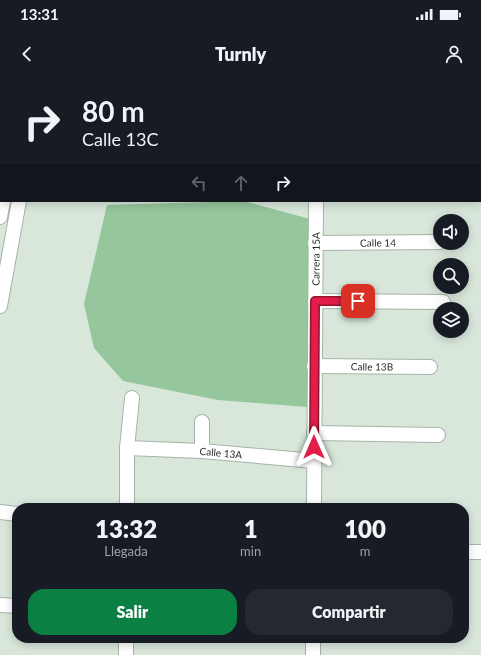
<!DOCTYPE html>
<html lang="es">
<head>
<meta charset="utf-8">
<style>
  :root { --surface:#171b24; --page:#242831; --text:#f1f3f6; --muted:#9ea1a6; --accent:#0b8043 }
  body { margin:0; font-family:Lato,sans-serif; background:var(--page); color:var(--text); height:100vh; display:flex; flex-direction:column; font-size:15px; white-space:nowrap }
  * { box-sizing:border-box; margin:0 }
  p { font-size:13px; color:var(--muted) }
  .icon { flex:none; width:22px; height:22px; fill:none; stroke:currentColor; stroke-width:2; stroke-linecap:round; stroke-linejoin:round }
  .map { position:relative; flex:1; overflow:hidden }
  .panel { position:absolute; left:12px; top:423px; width:457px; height:140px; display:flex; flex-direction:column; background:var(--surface); border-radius:16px; box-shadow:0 2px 10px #0003 }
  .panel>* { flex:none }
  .hud { position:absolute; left:0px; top:0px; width:481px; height:122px; box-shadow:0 2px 10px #0003; background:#171b24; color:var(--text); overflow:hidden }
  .buttons { position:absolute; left:433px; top:134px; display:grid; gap:8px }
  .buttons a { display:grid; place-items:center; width:36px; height:36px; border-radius:50%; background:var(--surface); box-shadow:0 2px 10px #0003; font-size:20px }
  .pin { position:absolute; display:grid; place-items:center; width:34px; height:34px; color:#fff; margin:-17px; border-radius:8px; box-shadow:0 2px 6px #0006 }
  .me { position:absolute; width:44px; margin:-22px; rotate:0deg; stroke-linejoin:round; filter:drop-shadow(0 0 3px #0008) }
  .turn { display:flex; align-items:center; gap:14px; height:84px; padding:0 16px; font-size:18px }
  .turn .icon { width:52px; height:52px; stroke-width:2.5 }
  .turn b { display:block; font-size:28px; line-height:34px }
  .lanes { display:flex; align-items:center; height:38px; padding:0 16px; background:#0003; justify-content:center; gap:20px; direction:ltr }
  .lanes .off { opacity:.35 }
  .eta { display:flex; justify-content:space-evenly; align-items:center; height:68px; text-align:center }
  .eta b { font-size:24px; font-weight:800; line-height:28px }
  .button { display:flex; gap:8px; margin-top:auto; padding:8px 16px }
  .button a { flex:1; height:46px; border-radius:16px; background:var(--accent); color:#fff; font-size:16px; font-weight:800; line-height:46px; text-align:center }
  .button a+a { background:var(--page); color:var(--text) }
  .status { display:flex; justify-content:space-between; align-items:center; height:28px; padding:0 20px; background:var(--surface); direction:ltr }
  .status svg { height:11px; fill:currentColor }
  header { display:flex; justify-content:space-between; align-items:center; height:52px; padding:0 16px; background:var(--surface); font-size:18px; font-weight:800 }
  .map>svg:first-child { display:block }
</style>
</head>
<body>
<div class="status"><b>13:31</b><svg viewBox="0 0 49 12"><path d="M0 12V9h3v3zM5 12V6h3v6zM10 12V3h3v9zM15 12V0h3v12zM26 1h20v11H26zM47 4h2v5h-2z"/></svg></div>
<header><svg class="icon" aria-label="back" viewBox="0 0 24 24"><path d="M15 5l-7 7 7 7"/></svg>Turnly<svg class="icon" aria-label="person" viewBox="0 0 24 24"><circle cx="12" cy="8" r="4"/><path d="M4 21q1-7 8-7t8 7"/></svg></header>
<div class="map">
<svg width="481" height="575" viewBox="0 0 481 575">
  <rect width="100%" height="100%" fill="#d9e7db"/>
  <polygon fill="#95c69c" points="244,121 310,139 307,327 218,320 123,301 94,268 84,224 107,125"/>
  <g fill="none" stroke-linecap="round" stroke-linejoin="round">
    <defs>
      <g id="street">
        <polyline points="32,1 32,0"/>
        <polyline points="134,1 134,0"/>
        <polyline points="203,1 203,0"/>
        <polyline points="384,1 384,0"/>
        <polyline points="453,1 454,0"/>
        <polyline points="0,137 3,121"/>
        <path id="s1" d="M315,163l125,-1"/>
        <polyline points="315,221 443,222"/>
        <polyline points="0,226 19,121"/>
        <path id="s2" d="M314,286l116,1"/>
        <polyline points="202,342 202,371"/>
        <polyline points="314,353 438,355"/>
        <path id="s3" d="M127,368l75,3 112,10"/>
        <polyline points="127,428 127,368 132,318"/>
        <path id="s4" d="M314,428l2,-307"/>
        <polyline points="0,432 17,434"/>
        <polyline points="464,472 481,472"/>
        <polyline points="0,525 17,526"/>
        <polyline points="126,575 126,558"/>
        <polyline points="313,575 313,558"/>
      </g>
      <g id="secondary">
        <polyline points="480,40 481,40"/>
        <polyline points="0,46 1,46"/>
        <polyline points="480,56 481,56"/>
        <polyline points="0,61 1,61"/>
      </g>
    </defs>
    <use href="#street" stroke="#a6b3a8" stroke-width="16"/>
    <use href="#secondary" stroke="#a6b3a8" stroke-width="22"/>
    <use href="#street" stroke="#fff" stroke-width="14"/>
    <use href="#secondary" stroke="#e3d6f9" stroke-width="20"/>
  </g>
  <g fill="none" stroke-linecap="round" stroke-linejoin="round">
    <defs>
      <polyline id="route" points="314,367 315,221 358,221"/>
    </defs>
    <use href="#route" stroke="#92132f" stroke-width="10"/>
    <use href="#route" stroke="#e11d48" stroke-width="7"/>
  </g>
  <g text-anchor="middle" stroke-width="3.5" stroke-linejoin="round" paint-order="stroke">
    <g font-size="10" fill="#262b26" stroke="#e7f4e8">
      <text dy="4" stroke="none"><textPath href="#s1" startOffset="63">Calle 14</textPath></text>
      <text dy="4" stroke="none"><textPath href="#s4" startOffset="249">Carrera 15A</textPath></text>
      <text dy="4" stroke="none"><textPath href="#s2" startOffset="58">Calle 13B</textPath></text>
      <text dy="4" stroke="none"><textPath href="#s3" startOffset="94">Calle 13A</textPath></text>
    </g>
  </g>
</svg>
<div class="buttons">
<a><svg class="icon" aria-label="sound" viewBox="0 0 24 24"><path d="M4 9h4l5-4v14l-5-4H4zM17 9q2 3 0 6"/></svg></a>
<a><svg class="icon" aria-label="search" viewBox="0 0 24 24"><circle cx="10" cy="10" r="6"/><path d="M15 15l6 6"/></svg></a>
<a><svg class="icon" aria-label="layers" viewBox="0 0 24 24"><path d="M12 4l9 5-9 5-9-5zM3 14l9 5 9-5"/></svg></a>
</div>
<div class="pin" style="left:358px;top:221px;background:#d93025"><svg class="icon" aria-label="arrive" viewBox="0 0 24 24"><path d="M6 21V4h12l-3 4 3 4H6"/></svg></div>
<svg class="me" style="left:314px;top:367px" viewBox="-20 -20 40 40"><path d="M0-17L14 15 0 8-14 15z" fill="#e11d48" stroke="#fff" stroke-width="4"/></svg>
<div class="hud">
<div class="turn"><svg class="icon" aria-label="right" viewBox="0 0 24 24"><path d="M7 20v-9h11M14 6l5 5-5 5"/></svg><div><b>80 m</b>Calle 13C</div></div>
<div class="lanes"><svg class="icon off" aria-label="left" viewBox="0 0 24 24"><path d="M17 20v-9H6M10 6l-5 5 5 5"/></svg><svg class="icon off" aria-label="ahead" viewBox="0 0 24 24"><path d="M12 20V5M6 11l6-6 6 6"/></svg><svg class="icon" aria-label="right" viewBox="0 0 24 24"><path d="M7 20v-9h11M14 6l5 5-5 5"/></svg></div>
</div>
<section class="panel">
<div class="eta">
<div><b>13:32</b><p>Llegada</p></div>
<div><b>1</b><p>min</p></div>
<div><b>100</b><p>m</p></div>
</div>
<div class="button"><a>Salir</a><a>Compartir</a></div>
</section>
</div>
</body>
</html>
